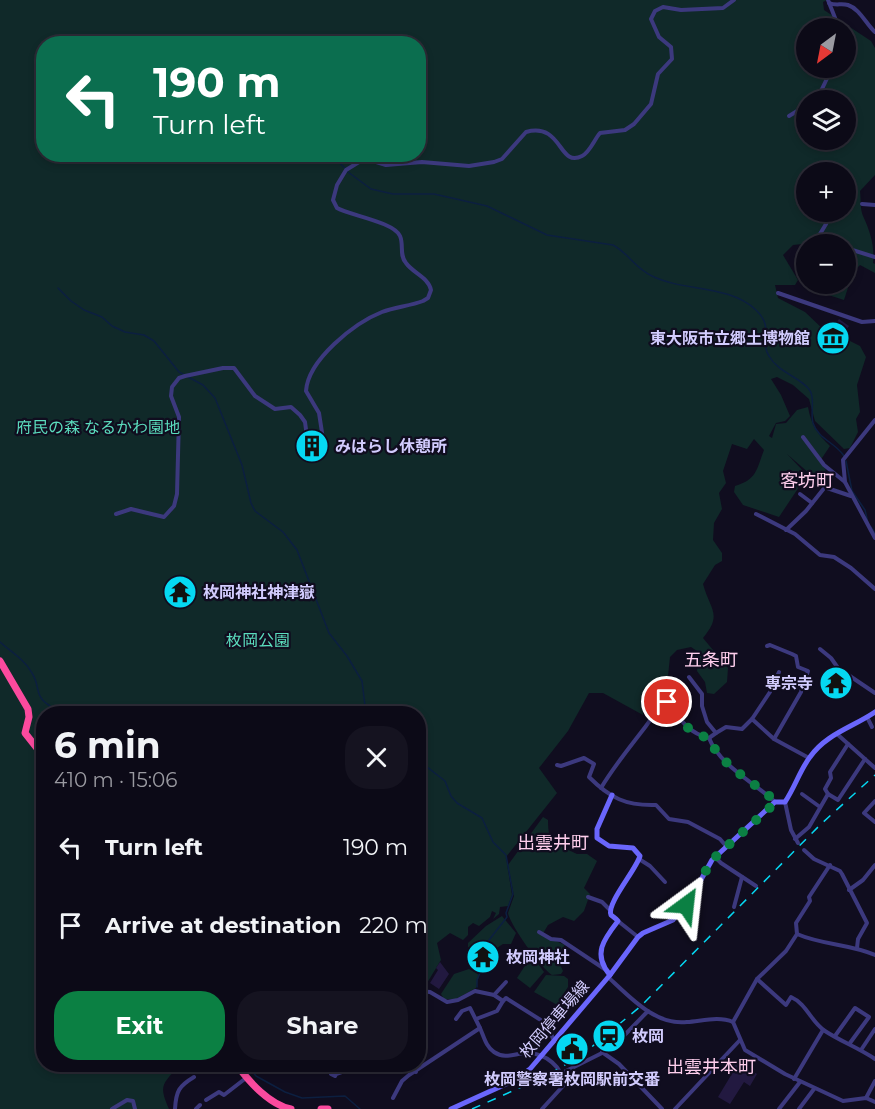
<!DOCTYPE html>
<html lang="en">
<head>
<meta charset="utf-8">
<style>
  :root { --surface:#0c0a17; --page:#151320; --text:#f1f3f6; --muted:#9a9aa1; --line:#2c2b36; --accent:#0b8043 }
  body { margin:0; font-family:Montserrat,"Noto Sans JP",sans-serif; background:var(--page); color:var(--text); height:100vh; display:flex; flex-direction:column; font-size:22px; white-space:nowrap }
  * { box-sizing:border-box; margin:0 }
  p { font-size:20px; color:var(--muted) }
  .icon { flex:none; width:33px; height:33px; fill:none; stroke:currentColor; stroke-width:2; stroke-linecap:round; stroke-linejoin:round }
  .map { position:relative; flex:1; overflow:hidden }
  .side { position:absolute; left:36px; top:706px; width:390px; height:366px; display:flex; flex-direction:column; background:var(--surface); border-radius:24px; box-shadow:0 3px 9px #0003,0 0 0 2px var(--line) }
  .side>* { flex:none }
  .top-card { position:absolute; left:36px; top:36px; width:390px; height:126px; border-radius:24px; box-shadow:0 3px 9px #0003,0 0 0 2px var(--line); background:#0b6e4f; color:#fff; overflow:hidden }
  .needle { width:39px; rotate:212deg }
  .fabs { position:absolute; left:796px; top:18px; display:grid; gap:12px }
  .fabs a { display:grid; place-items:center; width:60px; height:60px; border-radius:50%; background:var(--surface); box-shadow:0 3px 9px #0003,0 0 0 2px var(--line); font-size:30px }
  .pin { position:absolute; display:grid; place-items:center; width:51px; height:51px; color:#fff; margin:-26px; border:3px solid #fff; border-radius:50%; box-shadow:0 2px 6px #0007 }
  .me { position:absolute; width:66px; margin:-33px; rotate:30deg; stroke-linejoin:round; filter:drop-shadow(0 0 4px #0008) }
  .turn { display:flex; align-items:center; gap:21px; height:126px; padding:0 18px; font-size:27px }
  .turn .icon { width:78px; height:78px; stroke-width:2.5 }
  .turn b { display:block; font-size:42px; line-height:51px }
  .round { display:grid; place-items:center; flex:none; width:63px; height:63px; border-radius:24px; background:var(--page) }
  .summary { display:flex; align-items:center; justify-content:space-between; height:102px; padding:0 18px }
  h1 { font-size:36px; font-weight:700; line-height:45px }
  .primary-button { display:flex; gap:12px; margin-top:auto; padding:12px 18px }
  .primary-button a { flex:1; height:69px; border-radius:24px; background:var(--accent); color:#fff; font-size:24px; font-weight:700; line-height:69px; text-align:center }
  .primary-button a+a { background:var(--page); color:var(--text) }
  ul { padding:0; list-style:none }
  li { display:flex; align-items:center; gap:18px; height:78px; padding:0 18px }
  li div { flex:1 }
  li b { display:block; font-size:22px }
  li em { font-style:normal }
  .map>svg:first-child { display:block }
</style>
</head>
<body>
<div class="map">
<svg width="875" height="1109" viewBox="0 0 875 1109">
  <rect width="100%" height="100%" fill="#100d1f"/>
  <g fill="#102929" fill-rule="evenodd">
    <path d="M0,0h827l-4,2 1,8 47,31 4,7v127l-15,16c1,8 0,18 3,25 7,15 12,30 10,47l2,1v9l-15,-8 -7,7 -9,28 -31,-10 2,-6h31v-40h-23l-1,-2 -29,3 -10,10 15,25 -3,5h-20l3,13 27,14 19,18 -2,16 11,7 13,-14 14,7 6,11 -9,28 3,27 -4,7 2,13 -8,16 -6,1 -29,-28 -6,-22 -16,-14 -16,-8 -6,2 10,16 9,21 -5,5 -9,2 -7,13 3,2 4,-14 10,-1 11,-13 11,-3c3,17 9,27 22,39l-10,15 6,9 -9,10 -30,-26 20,21 -28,42 -36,-12 -9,-13 1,-6c22,-7 21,-15 29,-36l-10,-11 -7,10 -15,-5 -9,27 3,12 -7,10 3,16 -8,14 -1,17 9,13v8l-7,4 -12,19c7,26 20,30 0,54l25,30 -1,14 -13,12 -7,-1 -2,-11 -8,-11 3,-18 -9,-6 -14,3 -7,7 -2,19 -24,18 -1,21 -40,-22h-14l-21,38 -29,37 18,25 -51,64 6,38 -4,11 -8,1 -1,7 -6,5 3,-6 -4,-2 -2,6 -11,9 -6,-3 -5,4v8l-5,5 -13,-7 -13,10 4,17 -14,23 -8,4 -1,-273h-374v351h135c-16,20 -21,19 -10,44h-169zM807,28h39v40h-39zM44,44h374v110h-374zM807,100h39v40h-39zM807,172h39v40h-39z"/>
    <path d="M543,817l5,3c0,27 7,11 16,28l13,6h10l10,7 -13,27 6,6 -6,17 -10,10 -11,-4 -15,8 -6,10 23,10 -9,11 7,15 -2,3 -9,1c-11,-7 -42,-50 -44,-62l6,-17 -6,-31z"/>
    <polygon points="502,916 516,933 511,944 503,944 489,953 478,948 473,950 468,947 468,943 486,926"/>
    <polygon points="532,955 544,972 530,988 517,978"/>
    <polygon points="469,969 479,975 476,988 456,999 444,999 441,994 454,974"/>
    <polygon points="546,975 564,976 568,979 568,987 562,996 563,1003 569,1008 568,1011 534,992"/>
  </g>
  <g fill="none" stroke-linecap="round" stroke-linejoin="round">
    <g stroke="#0c1f40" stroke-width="1.5">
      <polyline points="330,154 345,168"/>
      <path d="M348,172l23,17 22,5h41l53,12 60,29 66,10c15,8 22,23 39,31 32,16 77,8 104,34 19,18 3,31 13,46 9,16 28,20 39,32 8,8 2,25 5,35 5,16 23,20 31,33"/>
      <polyline points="58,288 71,301 84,310 102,317 112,326 125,332 144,335 154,341 179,372 203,385 215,398 242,465 251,503 255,511 283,532 297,550 329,633 347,656 362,681 366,714"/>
      <polyline points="846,461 852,491 865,510 868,523"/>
      <polyline points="871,527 875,533"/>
      <path d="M0,642c11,10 25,18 32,31 9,14 1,22 18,33v8"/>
      <polyline points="418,760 445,781 451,796 457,803 482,818 493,842 506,855 513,894 506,913 507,917 482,949 483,966 477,980 477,987"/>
      <polyline points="247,1065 256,1076 285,1092 302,1098 345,1096 360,1109"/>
    </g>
  </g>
  <g fill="#221940">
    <polygon points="839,319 849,326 832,350 822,343"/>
    <polygon points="440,962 449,974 439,989 430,983 438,970 436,968"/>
    <polygon points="728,1059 739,1062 757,1074 750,1086 744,1082 730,1104 718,1097 733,1072 722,1065"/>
  </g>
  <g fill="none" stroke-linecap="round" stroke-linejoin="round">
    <g stroke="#3c397e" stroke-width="4">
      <polyline points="828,0 839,28"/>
      <path d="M829,3c7,3 12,0 19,2 12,4 18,19 27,27"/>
      <polyline points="814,100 821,91 832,68"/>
      <polyline points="789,116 807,105"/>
      <polyline points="862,204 875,205"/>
      <polyline points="814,244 826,224 830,212"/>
      <polyline points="846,248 875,257"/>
      <polyline points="778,293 862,322 875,321"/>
      <polyline points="803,437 824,465 845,482 875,538"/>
      <polyline points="810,475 827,488 851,496"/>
      <polyline points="845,482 843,460 875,420"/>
      <polyline points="800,494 812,503"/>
      <path d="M116,514l15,-5 33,8 10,-11 3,-12 2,-77 -8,-21 1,-9 7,-9 6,-2 38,-8h11l21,28 20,13 16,-2 9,8 5,7 4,30 7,5 6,-1 3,-4 -6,-39 -13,-22c2,-31 48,-68 76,-79 13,-5 28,-6 41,-11l5,-3 3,-8c-2,-12 -18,-17 -25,-27 -7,-8 -2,-18 -6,-27 -6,-14 -51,-21 -63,-28l-4,-8 4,-15 9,-15 13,-8 14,-1 13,4 36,-3 47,4 25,-4 8,-3 24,-27c37,-10 32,36 56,24 8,-4 12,-16 18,-23l25,-3 9,-6 17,-20 7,-30 14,-15 -1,-12 -12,-10 -8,-18 4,-8 8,-4 18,3 42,-2 11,-8"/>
      <polyline points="756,514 795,534 820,555 834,557 851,568 875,589"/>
      <polyline points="786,530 806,511 825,487"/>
      <polyline points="767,646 770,645 792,654 796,656 798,667 808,671 801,692 774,739"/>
      <polyline points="820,649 831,658 838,668 875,693"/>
      <polyline points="689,677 702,694 702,706 707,722 716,733 726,727 742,729 752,719 774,739 809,758"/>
      <polyline points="867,717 872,727"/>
      <polyline points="752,719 770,692 779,672"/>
      <polyline points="837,734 875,768"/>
      <path d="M709,738c11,28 45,44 66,64"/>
      <path d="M557,765l4,1 23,-8 10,6 -5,13c21,21 37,29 67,28l13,14 19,3 32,17 6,7"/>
      <path d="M601,788c13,-22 29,-41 45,-62 9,-12 7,-15 21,-24l7,1c3,18 18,31 35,35l7,-5"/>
      <polyline points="802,794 820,807"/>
      <polyline points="828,794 825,789 831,778 830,772 848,744"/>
      <polyline points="875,801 864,813 875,822"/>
      <polyline points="785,802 791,830 798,843"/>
      <polyline points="795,839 809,827 828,794 838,800 865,759"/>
      <polyline points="804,850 814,859 840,871 842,874 867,923 858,939 857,948"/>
      <polyline points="715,857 721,863 756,886"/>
      <polyline points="639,859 650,866 665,882"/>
      <polyline points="830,865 809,897 810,901 796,923 797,934 786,951 757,979 733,1022 745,1050 785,1074 843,1101 866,1098 875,1102"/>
      <polyline points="849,890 863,880 875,865"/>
      <polyline points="588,897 602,902 610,910"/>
      <polyline points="734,907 742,877"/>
      <polyline points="618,921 638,937"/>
      <polyline points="539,932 551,939 561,940 606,970"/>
      <path d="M797,934c25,11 53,10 78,21"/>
      <path d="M608,977c21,19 47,49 79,45 15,-1 32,-6 46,0"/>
      <path d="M757,979l29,26 5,-8c16,7 20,25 34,34 15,10 34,17 50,28"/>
      <polyline points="418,991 430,992 447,1002 458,1000 475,991 494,995 503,1001 506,998 547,1024 554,1041"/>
      <polyline points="494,995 506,982"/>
      <polyline points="456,1019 462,1011 470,1008 480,1028"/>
      <polyline points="476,1019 497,1011 503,1001"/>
      <polyline points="835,1036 855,1008 869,1017 850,1043"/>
      <polyline points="861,1050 875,1029"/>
      <polyline points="602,1052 619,1064 662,1109"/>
      <polyline points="334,1065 330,1070 331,1074 335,1076 336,1074 359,1066"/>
      <polyline points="408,1065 416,1072"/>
      <polyline points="383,1068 390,1065"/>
      <polyline points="560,1074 612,1048 648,1011"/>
      <polyline points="794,1079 823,1030"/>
      <path d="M393,1098l9,-17 7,-6 71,-47c4,9 6,19 14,24 12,8 21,1 33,1 18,0 37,14 36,33l-21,23"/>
      <polyline points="866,1098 875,1081"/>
      <polyline points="206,1100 219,1092 224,1095 246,1078"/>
      <polyline points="112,1109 127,1100 133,1101 135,1109"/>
      <path d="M175,1109c1,-18 4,-23 19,-32"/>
      <polyline points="196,1109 200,1105"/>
      <polyline points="675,1109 740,1040"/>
      <polyline points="779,1109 800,1082"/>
      <polyline points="799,1109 814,1089"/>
    </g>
    <g stroke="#6a66fc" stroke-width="5">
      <path d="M610,975c-18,-21 -6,-36 8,-54 0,-1 -6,-5 -7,-6 -5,-11 25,-45 29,-59l-7,-8 -24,-2 -12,-8v-9l15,-34"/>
      <path d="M451,1109l64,-29 15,-11 80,-94 28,-38 5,-4 30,-13 20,-26 19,-34 63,-58h10c10,-15 15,-32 25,-45 16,-23 43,-30 65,-45"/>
    </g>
    <g stroke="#fb4a9e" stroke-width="7">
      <polyline points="0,661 28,709 29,717 25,733 44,757"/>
      <path d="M237,1065c12,17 33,40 54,44"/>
      <polyline points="321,1109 328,1109"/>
    </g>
    <polyline stroke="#05d8f2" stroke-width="1.5" stroke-dasharray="9 8" stroke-linecap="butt" points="472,1109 544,1077 582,1055 641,1006 820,825 875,775"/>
  </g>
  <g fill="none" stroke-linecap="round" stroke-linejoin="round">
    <path stroke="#0b8043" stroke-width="10" stroke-dasharray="0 18" d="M667,702l7,1c3,18 17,31 35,35 11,28 46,44 67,64l-64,58 -26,45"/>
  </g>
  <defs>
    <symbol id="museum-disc" viewBox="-11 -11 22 22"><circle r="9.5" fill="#05d8f2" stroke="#100d1f"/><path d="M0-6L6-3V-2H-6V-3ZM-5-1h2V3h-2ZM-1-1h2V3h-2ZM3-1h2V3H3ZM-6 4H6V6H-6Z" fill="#111"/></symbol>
    <symbol id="building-disc" viewBox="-11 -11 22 22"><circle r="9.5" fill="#05d8f2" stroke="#100d1f"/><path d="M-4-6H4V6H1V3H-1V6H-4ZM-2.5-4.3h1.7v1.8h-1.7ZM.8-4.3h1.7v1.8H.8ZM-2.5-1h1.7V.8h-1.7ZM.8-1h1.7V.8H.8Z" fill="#111"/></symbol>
    <symbol id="temple-disc" viewBox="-11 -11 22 22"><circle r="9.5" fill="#05d8f2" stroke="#100d1f"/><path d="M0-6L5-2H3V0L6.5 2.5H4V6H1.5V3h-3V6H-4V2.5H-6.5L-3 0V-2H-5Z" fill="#111"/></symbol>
    <symbol id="station-disc" viewBox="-11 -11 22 22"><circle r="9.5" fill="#05d8f2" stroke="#100d1f"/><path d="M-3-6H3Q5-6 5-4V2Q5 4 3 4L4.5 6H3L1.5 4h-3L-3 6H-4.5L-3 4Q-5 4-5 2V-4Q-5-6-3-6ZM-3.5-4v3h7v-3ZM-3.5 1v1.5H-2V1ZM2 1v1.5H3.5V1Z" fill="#111"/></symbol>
    <symbol id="civic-disc" viewBox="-11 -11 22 22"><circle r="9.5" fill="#05d8f2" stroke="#100d1f"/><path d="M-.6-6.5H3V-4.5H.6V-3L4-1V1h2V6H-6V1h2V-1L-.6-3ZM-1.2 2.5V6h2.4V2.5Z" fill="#111"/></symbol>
  </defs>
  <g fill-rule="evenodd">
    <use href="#museum-disc" x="814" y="319" width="38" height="38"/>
    <use href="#building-disc" x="293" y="427" width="38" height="38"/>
    <use href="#temple-disc" x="161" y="573" width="38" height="38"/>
    <use href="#temple-disc" x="817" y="664" width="38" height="38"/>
    <use href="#temple-disc" x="464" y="938" width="38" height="38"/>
    <use href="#station-disc" x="590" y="1017" width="38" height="38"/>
    <use href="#civic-disc" x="553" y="1030" width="38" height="38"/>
  </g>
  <g text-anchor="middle" stroke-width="4.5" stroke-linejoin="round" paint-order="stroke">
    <g font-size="16" font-weight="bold" fill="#d2ccfe" stroke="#100d1f" text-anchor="start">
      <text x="810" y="344" text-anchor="end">東大阪市立郷土博物館</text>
      <text x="335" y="452">みはらし休憩所</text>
      <text x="203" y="598">枚岡神社神津嶽</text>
      <text x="813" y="689" text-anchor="end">専宗寺</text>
      <text x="506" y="963">枚岡神社</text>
      <text x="632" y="1042">枚岡</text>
      <text x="572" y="1085" text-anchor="middle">枚岡警察署枚岡駅前交番</text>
    </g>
    <g font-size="16" fill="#5bdcbd" stroke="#100d1f">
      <text x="98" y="433">府民の森 なるかわ園地</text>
      <text x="258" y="646">枚岡公園</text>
    </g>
    <g font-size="16" fill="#d2ccfe" stroke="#100d1f">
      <text transform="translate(554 1019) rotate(-49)" y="6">枚岡停車場線</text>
    </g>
    <g font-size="18" fill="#feceec" stroke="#100d1f">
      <text x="807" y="487">客坊町</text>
      <text x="711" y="666">五条町</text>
      <text x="553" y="849">出雲井町</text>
      <text x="711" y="1073">出雲井本町</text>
    </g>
  </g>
</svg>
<div class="fabs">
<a><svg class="needle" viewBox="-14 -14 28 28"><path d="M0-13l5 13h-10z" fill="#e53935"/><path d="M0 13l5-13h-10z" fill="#9a9aa1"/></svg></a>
<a><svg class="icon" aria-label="layers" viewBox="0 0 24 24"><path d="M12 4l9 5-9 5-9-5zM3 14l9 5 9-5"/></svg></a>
<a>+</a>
<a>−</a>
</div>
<div class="pin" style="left:667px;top:702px;background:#d93025"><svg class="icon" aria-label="arrive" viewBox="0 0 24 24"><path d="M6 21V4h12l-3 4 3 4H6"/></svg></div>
<svg class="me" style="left:686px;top:905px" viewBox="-20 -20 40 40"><path d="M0-17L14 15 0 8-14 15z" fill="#0b8043" stroke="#fff" stroke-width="4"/></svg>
<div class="top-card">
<div class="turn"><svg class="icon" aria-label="left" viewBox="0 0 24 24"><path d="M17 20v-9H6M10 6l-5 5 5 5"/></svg><div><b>190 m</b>Turn left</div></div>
</div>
<section class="side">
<div class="summary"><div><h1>6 min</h1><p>410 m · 15:06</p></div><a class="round"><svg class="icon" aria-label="close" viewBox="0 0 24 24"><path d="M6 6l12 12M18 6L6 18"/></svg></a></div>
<ul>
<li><svg class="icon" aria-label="left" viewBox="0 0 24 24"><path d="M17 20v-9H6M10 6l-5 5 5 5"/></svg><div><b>Turn left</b></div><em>190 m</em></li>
<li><svg class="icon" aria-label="arrive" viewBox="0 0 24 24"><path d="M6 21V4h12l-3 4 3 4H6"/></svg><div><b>Arrive at destination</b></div><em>220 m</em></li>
</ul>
<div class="primary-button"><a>Exit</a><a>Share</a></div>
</section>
</div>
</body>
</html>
